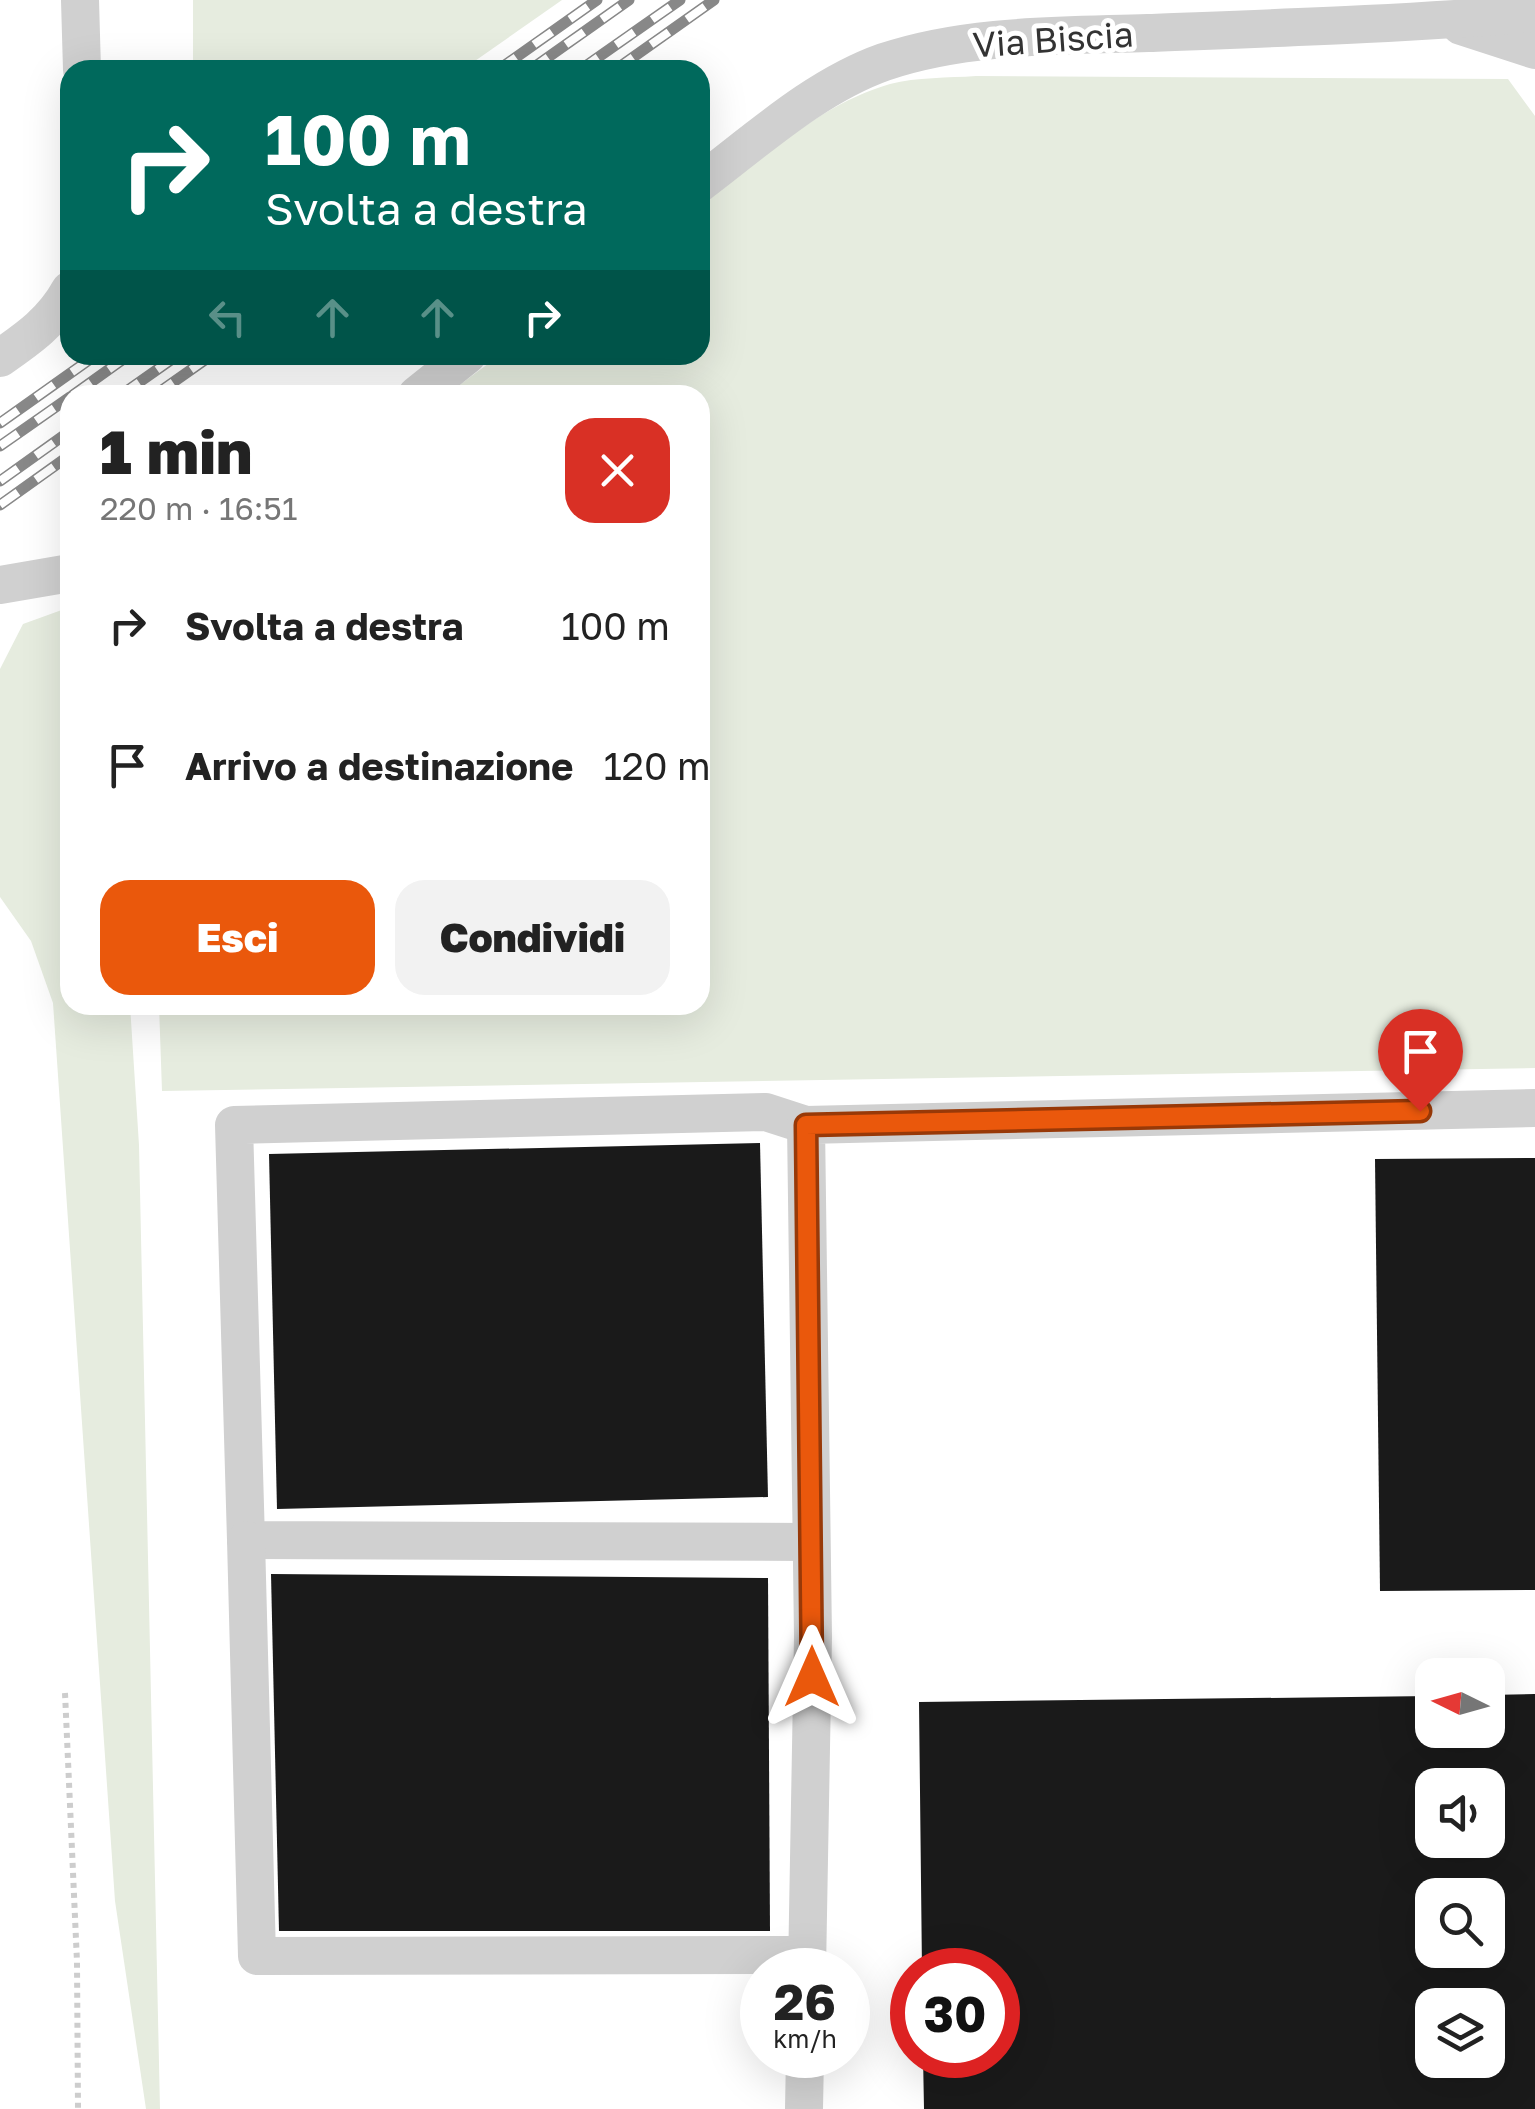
<!DOCTYPE html>
<html lang="it">
<head>
<meta charset="utf-8">
<style>
  :root { --surface:#fff; --page:#f2f2f2; --text:#222; --muted:#767676; --accent:#ea580c }
  body { margin:0; font-family:"Golos Text",sans-serif; background:var(--page); color:var(--text); height:100vh; display:flex; flex-direction:column; font-size:38px; white-space:nowrap }
  * { box-sizing:border-box; margin:0 }
  p { font-size:32px; color:var(--muted) }
  .icon { flex:none; width:55px; height:55px; fill:none; stroke:currentColor; stroke-width:2; stroke-linecap:round; stroke-linejoin:round }
  .map { position:relative; flex:1; overflow:hidden }
  .panel { position:absolute; left:60px; top:385px; width:650px; height:630px; display:flex; flex-direction:column; background:var(--surface); border-radius:30px; box-shadow:0 10px 40px #0002 }
  .panel>* { flex:none }
  .guide { position:absolute; left:60px; top:60px; width:650px; height:305px; border-radius:30px; box-shadow:0 10px 40px #0002; background:#00695c; color:#fff; overflow:hidden }
  .needle { width:65px; rotate:275deg }
  .tools { position:absolute; left:1415px; top:1658px; display:grid; gap:20px }
  .tools a { display:grid; place-items:center; width:90px; height:90px; border-radius:20px; background:var(--surface); box-shadow:0 10px 40px #0002; font-size:50px }
  .speed { position:absolute; left:740px; top:1948px; display:flex; gap:20px; font-size:50px; font-weight:700; text-align:center }
  .speed>* { display:grid; place-content:center; width:130px; height:130px; border-radius:50%; background:var(--surface); box-shadow:0 10px 40px #0002; line-height:1 }
  .speed small { font-size:25px; font-weight:400 }
  .speed .limit { border:15px solid #d22; background:#fff; color:#111 }
  .pin { position:absolute; display:grid; place-items:center; width:85px; height:85px; color:#fff; margin:-102px -42px; border-radius:50% 50% 50% 0; rotate:-45deg; box-shadow:0 0 10px #0007 }
  .pin .icon { rotate:45deg }
  .me { position:absolute; width:110px; margin:-55px; rotate:0deg; stroke-linejoin:round; filter:drop-shadow(0 0 8px #0008) }
  .turn { display:flex; align-items:center; gap:35px; height:210px; padding:0 40px; font-size:45px }
  .turn .icon { width:130px; height:130px; stroke-width:2.5 }
  .turn b { display:block; font-size:70px; line-height:85px }
  .lanes { display:flex; align-items:center; height:95px; padding:0 40px; background:#0003; justify-content:center; gap:50px; direction:ltr }
  .lanes .off { opacity:.35 }
  .round { display:grid; place-items:center; flex:none; width:105px; height:105px; border-radius:30px; background:var(--page) }
  .overview { display:flex; align-items:center; justify-content:space-between; height:170px; padding:0 40px }
  h1 { font-size:60px; font-weight:800; line-height:75px }
  .cta { display:flex; gap:20px; margin-top:auto; padding:20px 40px }
  .cta a { flex:1; height:115px; border-radius:30px; background:var(--accent); color:#fff; font-size:40px; font-weight:800; line-height:115px; text-align:center }
  .cta a+a { background:var(--page); color:var(--text) }
  ul { padding:0; list-style:none }
  li { display:flex; align-items:center; gap:30px; height:140px; padding:0 40px }
  li div { flex:1 }
  li b { display:block; font-size:38px }
  li em { font-style:normal }
  .map>svg:first-child { display:block }
</style>
</head>
<body>
<div class="map">
<svg width="1535" height="2109" viewBox="0 0 1535 2109">
  <rect width="100%" height="100%" fill="#fff"/>
  <g fill="#e6ecdf">
    <polygon points="193,0 562,0 462,70 193,70"/>
    <path d="M976,76l532,3 27,37v952l-1373,23 -3,-86h541v-610h-254l54,-40h200v-149c58,-43 119,-102 190,-122 27,-7 58,-6 86,-8z"/>
    <polygon points="70,607 70,1005 130,1005 139,1145 160,2109 146,2109 115,1901 53,1003 31,941 0,897 0,669 23,624"/>
  </g>
  <g fill="#1a1a1a" fill-rule="evenodd">
    <polygon points="760,1143 768,1497 277,1509 269,1154"/>
    <polygon points="1535,1158 1535,1590 1380,1591 1375,1159"/>
    <polygon points="271,1574 768,1578 770,1931 279,1931"/>
    <path d="M1535,1694v415h-611l-1,-54h75v-85h-76l-3,-268 513,-6v34h56v-35zM1432,1785h56v55h-56zM1432,1895h56v55h-56zM1432,2005h56v55h-56z"/>
  </g>
  <g fill="none" stroke-linecap="round" stroke-linejoin="round">
    <polyline stroke="#cdcdcd" stroke-width="6" stroke-dasharray="5 5" stroke-linecap="butt" points="65,1693 77,1962 78,2109"/>
    <g stroke="#d0d0d0" stroke-width="38">
      <polyline points="80,0 82,70"/>
      <polyline points="1461,26 1535,50"/>
      <path d="M700,183c57,-43 116,-97 184,-121 83,-28 177,-26 264,-29 129,-5 258,-9 387,-20"/>
      <path d="M0,358c29,-20 53,-37 70,-68"/>
      <polyline points="417,395 467,355"/>
      <polyline points="0,585 70,573"/>
      <polyline points="806,1125 766,1112 234,1125 246,1540 811,1542"/>
      <polyline points="246,1540 257,1956 807,1955"/>
      <polyline points="807,1970 813,1637 806,1125 1535,1108"/>
      <polyline points="804,2109 805,2055"/>
    </g>
    <defs>
      <g id="rail">
        <polyline points="498,70 597,0"/>
        <polyline points="530,70 629,0"/>
        <polyline points="580,70 680,0"/>
        <polyline points="615,70 714,0"/>
        <polyline points="73,395 129,355"/>
        <polyline points="121,395 178,355"/>
        <polyline points="155,395 212,355"/>
        <polyline points="0,423 96,355"/>
        <polyline points="0,446 70,397"/>
        <polyline points="0,481 70,431"/>
        <polyline points="0,505 70,455"/>
      </g>
    </defs>
    <use href="#rail" stroke="#888" stroke-width="11"/>
    <use href="#rail" stroke="#fff" stroke-width="8" stroke-dasharray="22" stroke-linecap="butt"/>
  </g>
  <g fill="none" stroke-linecap="round" stroke-linejoin="round">
    <defs>
      <polyline id="route" points="812,1677 806,1125 1420,1111"/>
    </defs>
    <use href="#route" stroke="#983908" stroke-width="25"/>
    <use href="#route" stroke="#ea580c" stroke-width="18"/>
  </g>
  <g text-anchor="middle" stroke-width="10" stroke-linejoin="round" paint-order="stroke">
    <g font-size="35" fill="#333" stroke="#fff">
      <text transform="translate(1053 40) rotate(-4)" y="12">Via Biscia</text>
    </g>
  </g>
</svg>
<div class="tools">
<a><svg class="needle" viewBox="-14 -14 28 28"><path d="M0-13l5 13h-10z" fill="#e53935"/><path d="M0 13l5-13h-10z" fill="#767676"/></svg></a>
<a><svg class="icon" aria-label="sound" viewBox="0 0 24 24"><path d="M4 9h4l5-4v14l-5-4H4zM17 9q2 3 0 6"/></svg></a>
<a><svg class="icon" aria-label="search" viewBox="0 0 24 24"><circle cx="10" cy="10" r="6"/><path d="M15 15l6 6"/></svg></a>
<a><svg class="icon" aria-label="layers" viewBox="0 0 24 24"><path d="M12 4l9 5-9 5-9-5zM3 14l9 5 9-5"/></svg></a>
</div>
<div class="speed"><div>26<small>km/h</small></div><div class="limit">30</div></div>
<div class="pin" style="left:1420px;top:1111px;background:#d93025"><svg class="icon" aria-label="arrive" viewBox="0 0 24 24"><path d="M6 21V4h12l-3 4 3 4H6"/></svg></div>
<svg class="me" style="left:812px;top:1677px" viewBox="-20 -20 40 40"><path d="M0-17L14 15 0 8-14 15z" fill="#ea580c" stroke="#fff" stroke-width="4"/></svg>
<div class="guide">
<div class="turn"><svg class="icon" aria-label="right" viewBox="0 0 24 24"><path d="M7 20v-9h11M14 6l5 5-5 5"/></svg><div><b>100 m</b>Svolta a destra</div></div>
<div class="lanes"><svg class="icon off" aria-label="left" viewBox="0 0 24 24"><path d="M17 20v-9H6M10 6l-5 5 5 5"/></svg><svg class="icon off" aria-label="ahead" viewBox="0 0 24 24"><path d="M12 20V5M6 11l6-6 6 6"/></svg><svg class="icon off" aria-label="ahead" viewBox="0 0 24 24"><path d="M12 20V5M6 11l6-6 6 6"/></svg><svg class="icon" aria-label="right" viewBox="0 0 24 24"><path d="M7 20v-9h11M14 6l5 5-5 5"/></svg></div>
</div>
<section class="panel">
<div class="overview"><div><h1>1 min</h1><p>220 m · 16:51</p></div><a class="round" style="background:#d93025;color:#fff"><svg class="icon" aria-label="close" viewBox="0 0 24 24"><path d="M6 6l12 12M18 6L6 18"/></svg></a></div>
<ul>
<li><svg class="icon" aria-label="right" viewBox="0 0 24 24"><path d="M7 20v-9h11M14 6l5 5-5 5"/></svg><div><b>Svolta a destra</b></div><em>100 m</em></li>
<li><svg class="icon" aria-label="arrive" viewBox="0 0 24 24"><path d="M6 21V4h12l-3 4 3 4H6"/></svg><div><b>Arrivo a destinazione</b></div><em>120 m</em></li>
</ul>
<div class="cta"><a>Esci</a><a>Condividi</a></div>
</section>
</div>
</body>
</html>
